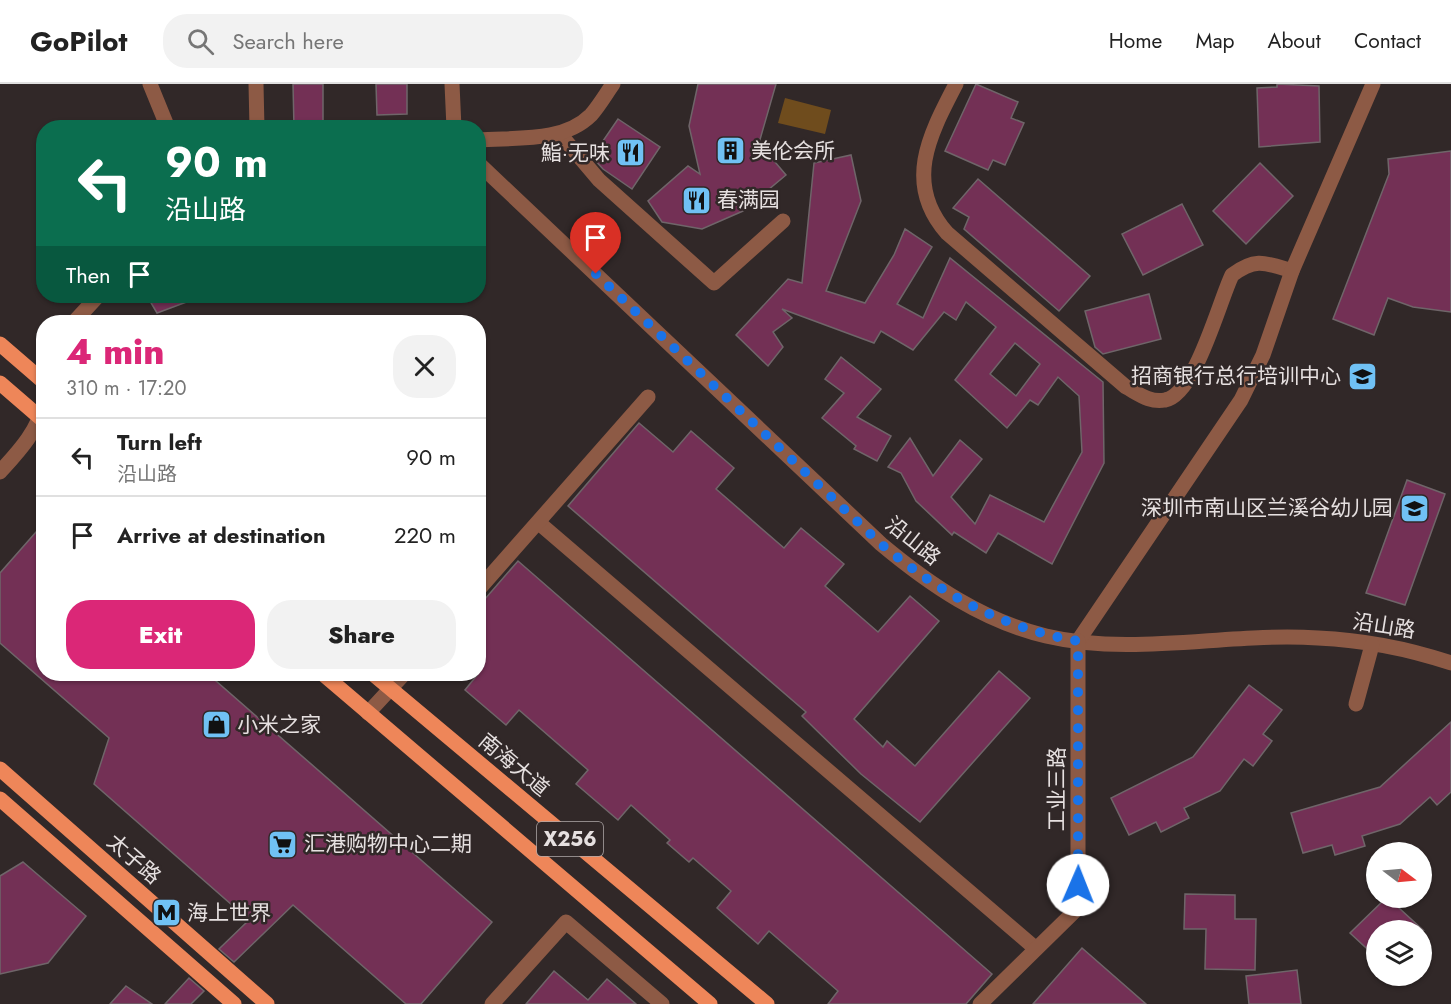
<!DOCTYPE html>
<html lang="en">
<head>
<meta charset="utf-8">
<style>
  :root { --surface:#fff; --page:#f2f2f2; --text:#222; --muted:#767676; --line:#e0e0e0; --accent:#db2777 }
  body { margin:0; font-family:Jost,"Noto Sans SC",sans-serif; background:var(--page); color:var(--text); height:100vh; display:flex; flex-direction:column; font-size:22px; white-space:nowrap }
  * { box-sizing:border-box; margin:0 }
  p { font-size:20px; color:var(--muted) }
  .icon { flex:none; width:33px; height:33px; fill:none; stroke:currentColor; stroke-width:2; stroke-linecap:round; stroke-linejoin:round }
  .map { position:relative; flex:1; overflow:hidden }
  .drawer { position:absolute; left:36px; top:231px; width:450px; height:366px; display:flex; flex-direction:column; background:var(--surface); border-radius:24px; box-shadow:0 2px 4px #0004 }
  .drawer>* { flex:none }
  .banner { position:absolute; left:36px; top:36px; width:450px; height:183px; border-radius:24px; box-shadow:0 2px 4px #0004; background:#0b6e4f; color:#fff; overflow:hidden }
  .needle { width:39px; rotate:106deg }
  .tools { position:absolute; left:1366px; top:758px; display:grid; gap:12px }
  .tools a { display:grid; place-items:center; width:66px; height:66px; border-radius:50%; background:var(--surface); box-shadow:0 2px 4px #0004; font-size:30px }
  .pin { position:absolute; display:grid; place-items:center; width:51px; height:51px; color:#fff; margin:-62px -26px; border-radius:50% 50% 50% 0; rotate:-45deg; box-shadow:0 0 6px #0007 }
  .pin .icon { rotate:45deg }
  .me { position:absolute; width:66px; margin:-33px; rotate:1deg; stroke-linejoin:round; filter:drop-shadow(0 0 4px #0008) }
  .turn { display:flex; align-items:center; gap:21px; height:126px; padding:0 30px; font-size:27px }
  .turn .icon { width:78px; height:78px; stroke-width:2.5 }
  .turn b { display:block; font-size:42px; line-height:51px }
  .then { display:flex; align-items:center; height:57px; padding:0 30px; background:#0003; gap:12px; font-size:22px }
  .round { display:grid; place-items:center; flex:none; width:63px; height:63px; border-radius:24px; background:var(--page) }
  .overview { display:flex; align-items:center; justify-content:space-between; height:102px; padding:0 30px }
  h1 { font-size:36px; font-weight:800; line-height:45px; color:var(--accent) }
  .primary-button { display:flex; gap:12px; margin-top:auto; padding:12px 30px }
  .primary-button a { flex:1; height:69px; border-radius:24px; background:var(--accent); color:#fff; font-size:24px; font-weight:800; line-height:69px; text-align:center }
  .primary-button a+a { background:var(--page); color:var(--text) }
  ul { padding:0; list-style:none }
  li { display:flex; align-items:center; gap:18px; height:78px; padding:0 30px; border-top:2px solid var(--line) }
  li div { flex:1 }
  li b { display:block; font-size:22px }
  li em { font-style:normal }
  header { display:flex; align-items:center; gap:36px; box-sizing:border-box; height:84px; padding:0 30px; background:var(--surface); border-bottom:2px solid var(--line) }
  header strong { font-size:28px }
  nav { display:flex; gap:33px; margin-inline-start:auto; font-size:21px }
  .search { width:420px; height:54px; background:var(--page); display:flex; align-items:center; gap:15px; box-sizing:border-box; padding:0 21px; border-radius:24px; color:var(--muted); font-size:22px }
  .map>svg:first-child { display:block }
</style>
</head>
<body>
<header>
<strong>GoPilot</strong>
<div class="search"><svg class="icon" aria-label="search" viewBox="0 0 24 24"><circle cx="10" cy="10" r="6"/><path d="M15 15l6 6"/></svg>Search here</div>
<nav><a>Home</a><a>Map</a><a>About</a><a>Contact</a></nav>
</header>
<div class="map">
<svg width="1451" height="920" viewBox="0 0 1451 920">
  <rect width="100%" height="100%" fill="#312828"/>
  <polygon fill="#6f4c1d" points="785,14 831,26 825,50 778,39"/>
  <g fill="#733055" stroke="#6f6569" stroke-width="1.5" fill-rule="evenodd">
    <polygon points="293,0 323,0 323,44 294,44"/>
    <polygon points="376,0 407,0 407,30 377,31"/>
    <polygon points="698,0 776,0 759,59 786,91 743,127 702,145 662,138 648,117 688,82 700,90 689,42"/>
    <polygon points="976,0 1018,18 1011,34 1024,39 1005,81 993,76 988,86 945,67"/>
    <polygon points="1277,0 1319,2 1320,58 1259,63 1257,4 1277,3"/>
    <polygon points="618,35 660,63 632,105 603,85 592,73"/>
    <polygon points="1451,67 1451,228 1413,223 1388,214 1374,251 1333,235 1389,90 1388,75"/>
    <path d="M851,71l10,46 -35,90 39,12 29,-48 11,-26 27,18 -35,57 26,14 27,-60 153,124 1,81 -52,101 -54,-31 -12,20 -32,-21 -2,3 -36,-34 -15,-28 -13,-6 22,-29 23,38 27,-36 22,19 -31,38 24,27 15,-29 54,27 38,-70 -3,-56 -21,-19 -20,28 -8,-5 -23,28 -52,-48 41,-53 -30,-25 -10,18 -12,-8 -31,38 -32,-19 -7,12 -92,-34 10,9 -19,14 10,15 -15,19 -32,-31 52,-56 14,4 12,-120zM1015,259l25,21 -24,32 -26,-22z"/>
    <polygon points="1260,79 1293,112 1246,160 1213,127"/>
    <polygon points="978,95 1090,192 1059,227 964,145 969,133 953,124"/>
    <polygon points="1182,120 1203,161 1143,191 1122,150"/>
    <polygon points="1149,210 1161,255 1103,270 1095,263 1085,227"/>
    <polygon points="147,212 200,212 200,213 157,229"/>
    <polygon points="841,273 881,305 857,333 891,352 877,377 854,365 856,362 822,334 844,309 825,295"/>
    <polygon points="639,339 673,368 691,347 734,384 716,405 784,464 801,444 844,480 825,502 878,548 910,512 939,537 854,635 883,663 887,657 915,682 999,587 1030,614 920,738 861,690 802,632 806,628 568,422"/>
    <polygon points="1407,396 1445,410 1405,521 1366,509"/>
    <polygon points="44,439 44,590 208,590 492,838 421,920 406,920 293,821 234,878 219,865 249,836 94,700 109,654 0,559 0,489"/>
    <polygon points="518,477 992,890 966,920 828,920 838,907 769,847 758,860 717,824 731,807 693,774 689,778 667,759 670,756 631,721 618,736 576,700 588,686 519,626 506,641 465,606 478,590 478,523"/>
    <polygon points="1249,601 1282,626 1263,650 1272,657 1253,682 1244,675 1220,707 1184,724 1189,734 1161,748 1156,738 1129,751 1111,714 1193,673"/>
    <polygon points="1451,638 1451,708 1437,721 1430,713 1400,740 1362,752 1365,762 1335,771 1332,761 1303,769 1291,729 1380,703"/>
    <polygon points="23,778 86,832 48,879 0,890 0,792"/>
    <polygon points="1185,810 1235,811 1235,835 1256,835 1255,886 1205,885 1206,845 1184,845"/>
    <polygon points="1387,813 1423,846 1377,846 1377,874 1350,849"/>
    <polygon points="1082,864 1146,920 1033,920"/>
    <polygon points="1297,886 1301,920 1249,920 1246,892"/>
    <polygon points="554,887 588,916 607,895 636,920 526,920"/>
    <polygon points="189,894 204,907 191,920 165,920"/>
    <polygon points="126,902 152,920 110,920"/>
  </g>
  <g fill="none" stroke-linecap="round" stroke-linejoin="round">
    <g stroke="#8d5a45" stroke-width="15">
      <polyline points="150,0 168,44"/>
      <polyline points="256,0 257,44"/>
      <polyline points="452,0 454,44"/>
      <path d="M956,0c-26,50 -53,99 -9,149l179,154c13,7 24,16 39,13 30,-5 54,-98 67,-125 24,-18 34,-12 60,-4"/>
      <polyline points="560,50 599,96 714,199 783,137"/>
      <path d="M478,56c37,-3 85,3 113,-25 8,-9 15,-21 22,-31"/>
      <path d="M478,79l403,381c49,41 102,77 165,92 89,21 182,-4 272,2 44,2 91,11 133,25"/>
      <polyline points="74,238 98,212"/>
      <path d="M0,388c19,-21 38,-41 44,-69"/>
      <polyline points="539,439 1035,864"/>
      <polyline points="478,506 648,313"/>
      <polyline points="1078,557 1241,316 1263,271 1292,187 1373,0"/>
      <polyline points="1356,620 1372,561"/>
      <polyline points="368,629 404,590"/>
      <polyline points="492,920 566,838 662,920"/>
      <polyline points="980,920 1078,824 1078,557"/>
    </g>
    <g stroke="#ee8659" stroke-width="15">
      <polyline points="0,260 44,298"/>
      <polyline points="0,299 44,337"/>
      <polyline points="323,590 710,920"/>
      <polyline points="373,590 767,920"/>
      <polyline points="0,685 267,920"/>
      <polyline points="0,715 234,920"/>
    </g>
  </g>
  <g fill="none" stroke-linecap="round" stroke-linejoin="round">
    <path stroke="#1a73e8" stroke-width="10" stroke-dasharray="0 18" d="M596,190l285,270c59,49 120,84 197,97v244"/>
  </g>
  <defs>
    <symbol id="building-square" viewBox="-11 -11 22 22"><rect x="-9" y="-9" width="18" height="18" rx="4" fill="#70c1f4" stroke="#312828"/><path d="M-4-6H4V6H1V3H-1V6H-4ZM-2.5-4.3h1.7v1.8h-1.7ZM.8-4.3h1.7v1.8H.8ZM-2.5-1h1.7V.8h-1.7ZM.8-1h1.7V.8H.8Z" fill="#111"/></symbol>
    <symbol id="restaurant-square" viewBox="-11 -11 22 22"><rect x="-9" y="-9" width="18" height="18" rx="4" fill="#70c1f4" stroke="#312828"/><path d="M-5-6h1v4h1v-4h1v4h1v-4h1v5L-1.5 .5V6h-2V.5L-5-1ZM5-6V6H3V1.5H1.5Q1.5-4 5-6Z" fill="#111"/></symbol>
    <symbol id="university-square" viewBox="-11 -11 22 22"><rect x="-9" y="-9" width="18" height="18" rx="4" fill="#70c1f4" stroke="#312828"/><path d="M0-5L7-2L0 1L-7-2ZM-4 1L0 2.5L4 1V4Q0 6-4 4Z" fill="#111"/></symbol>
    <symbol id="school-square" viewBox="-11 -11 22 22"><rect x="-9" y="-9" width="18" height="18" rx="4" fill="#70c1f4" stroke="#312828"/><path d="M0-5L7-2L0 1L-7-2ZM-4 1L0 2.5L4 1V4Q0 6-4 4Z" fill="#111"/></symbol>
    <symbol id="shop-square" viewBox="-11 -11 22 22"><rect x="-9" y="-9" width="18" height="18" rx="4" fill="#70c1f4" stroke="#312828"/><path d="M-5-2.5h2.3a2.7 3.5 0 0 1 5.4 0H5L5.5 6h-11ZM-1.5-2.5h3a1.5 2.3 0 0 0-3 0Z" fill="#111"/></symbol>
    <symbol id="supermarket-square" viewBox="-11 -11 22 22"><rect x="-9" y="-9" width="18" height="18" rx="4" fill="#70c1f4" stroke="#312828"/><path d="M-6-5.5h2.5l.6 2H6L4.5 2H-2.5L-4.4-4H-6ZM-1.5 3.2a1.3 1.3 0 1 0 .1 0ZM3 3.2a1.3 1.3 0 1 0 .1 0Z" fill="#111"/></symbol>
    <symbol id="metro-square" viewBox="-11 -11 22 22"><rect x="-9" y="-9" width="18" height="18" rx="4" fill="#70c1f4" stroke="#312828"/><path d="M-5.5 5V-5H-3L0 0L3-5H5.5V5H3V-.5L0 4L-3-.5V5Z" fill="#111"/></symbol>
  </defs>
  <g fill-rule="evenodd">
    <use href="#building-square" x="714" y="50" width="33" height="33"/>
    <use href="#restaurant-square" x="614" y="52" width="33" height="33"/>
    <use href="#restaurant-square" x="680" y="100" width="33" height="33"/>
    <use href="#university-square" x="1346" y="276" width="33" height="33"/>
    <use href="#school-square" x="1398" y="408" width="33" height="33"/>
    <use href="#shop-square" x="200" y="624" width="33" height="33"/>
    <use href="#supermarket-square" x="266" y="744" width="33" height="33"/>
    <use href="#metro-square" x="150" y="812" width="33" height="33"/>
  </g>
  <g text-anchor="middle" stroke-width="5" stroke-linejoin="round" paint-order="stroke">
    <rect fill="#312828" stroke="#b0a9a9" stroke-width="1.5" x="537" y="738" width="66" height="34" rx="4.5"/>
    <g font-size="20" font-weight="bold" fill="#e6e0e0">
      <text x="570" y="762">X256</text>
    </g>
    <g font-size="21" fill="#e6e0e0" stroke="#312828" text-anchor="start">
      <text x="751" y="74">美伦会所</text>
      <text x="610" y="76" text-anchor="end">鮨·无味</text>
      <text x="717" y="123">春满园</text>
      <text x="1341" y="299" text-anchor="end">招商银行总行培训中心</text>
      <text x="1393" y="431" text-anchor="end">深圳市南山区兰溪谷幼儿园</text>
      <text x="237" y="648">小米之家</text>
      <text x="304" y="767">汇港购物中心二期</text>
      <text x="187" y="836">海上世界</text>
    </g>
    <g font-size="21" fill="#e6e0e0" stroke="#312828">
      <text transform="translate(913 457) rotate(39)" y="7">沿山路</text>
      <text transform="translate(1384 542) rotate(9)" y="7">沿山路</text>
      <text transform="translate(514 681) rotate(40)" y="7">南海大道</text>
      <text transform="translate(1057 705) rotate(-90)" y="7">工业三路</text>
      <text transform="translate(134 775) rotate(41)" y="7">太子路</text>
    </g>
  </g>
</svg>
<div class="tools">
<a><svg class="needle" viewBox="-14 -14 28 28"><path d="M0-13l5 13h-10z" fill="#e53935"/><path d="M0 13l5-13h-10z" fill="#767676"/></svg></a>
<a><svg class="icon" aria-label="layers" viewBox="0 0 24 24"><path d="M12 4l9 5-9 5-9-5zM3 14l9 5 9-5"/></svg></a>
</div>
<div class="pin" style="left:596px;top:190px;background:#d93025"><svg class="icon" aria-label="arrive" viewBox="0 0 24 24"><path d="M6 21V4h12l-3 4 3 4H6"/></svg></div>
<svg class="me" style="left:1078px;top:801px" viewBox="-20 -20 40 40"><circle r="19" fill="#fff"/><path d="M0-13L10 11 0 6-10 11z" fill="#1a73e8"/></svg>
<div class="banner">
<div class="turn"><svg class="icon" aria-label="left" viewBox="0 0 24 24"><path d="M17 20v-9H6M10 6l-5 5 5 5"/></svg><div><b>90 m</b>沿山路</div></div>
<div class="then">Then<svg class="icon" aria-label="arrive" viewBox="0 0 24 24"><path d="M6 21V4h12l-3 4 3 4H6"/></svg></div>
</div>
<section class="drawer">
<div class="overview"><div><h1>4 min</h1><p>310 m · 17:20</p></div><a class="round"><svg class="icon" aria-label="close" viewBox="0 0 24 24"><path d="M6 6l12 12M18 6L6 18"/></svg></a></div>
<ul>
<li><svg class="icon" aria-label="left" viewBox="0 0 24 24"><path d="M17 20v-9H6M10 6l-5 5 5 5"/></svg><div><b>Turn left</b><p>沿山路</p></div><em>90 m</em></li>
<li><svg class="icon" aria-label="arrive" viewBox="0 0 24 24"><path d="M6 21V4h12l-3 4 3 4H6"/></svg><div><b>Arrive at destination</b></div><em>220 m</em></li>
</ul>
<div class="primary-button"><a>Exit</a><a>Share</a></div>
</section>
</div>
</body>
</html>
